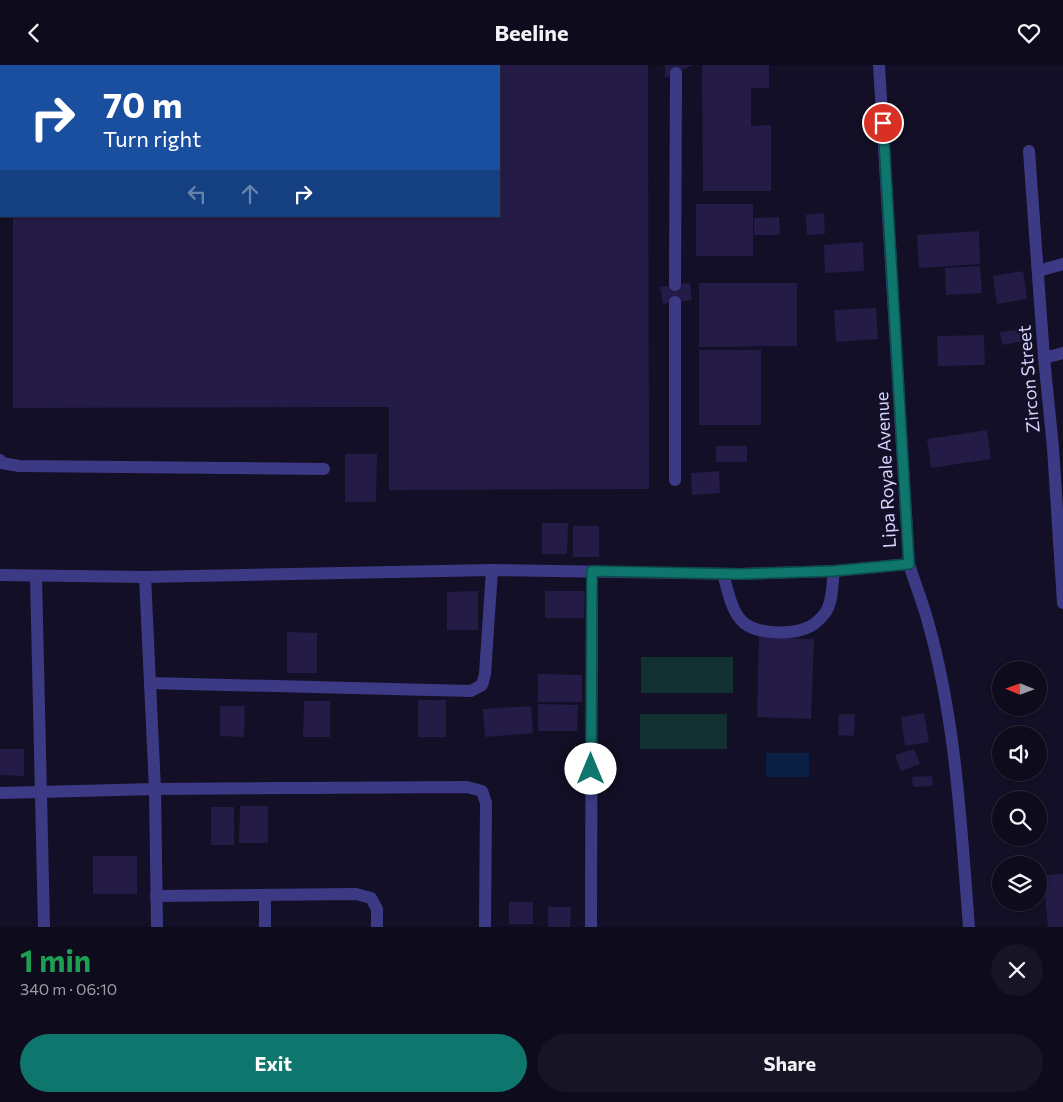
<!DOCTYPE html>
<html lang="en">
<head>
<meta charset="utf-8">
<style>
  :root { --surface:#0e0b1c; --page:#171425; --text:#f1f3f6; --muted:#9b9ba3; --line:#2e2b3b; --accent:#0f766e }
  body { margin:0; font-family:Commissioner,sans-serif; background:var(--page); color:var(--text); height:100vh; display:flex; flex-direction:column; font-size:19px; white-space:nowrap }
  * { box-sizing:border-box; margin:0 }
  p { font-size:16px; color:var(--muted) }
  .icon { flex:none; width:28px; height:28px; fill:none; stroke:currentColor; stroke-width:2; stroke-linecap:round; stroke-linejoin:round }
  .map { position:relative; height:862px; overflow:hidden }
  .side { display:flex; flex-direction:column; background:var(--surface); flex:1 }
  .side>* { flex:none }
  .banner { position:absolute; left:0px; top:0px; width:500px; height:152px; box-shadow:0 1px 4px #0004,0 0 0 1px var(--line); background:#1a4fa0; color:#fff; overflow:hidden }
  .needle { width:32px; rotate:271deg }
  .tools { position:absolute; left:992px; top:596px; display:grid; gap:10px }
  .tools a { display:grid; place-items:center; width:55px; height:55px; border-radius:50%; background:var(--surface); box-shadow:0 1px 4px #0004,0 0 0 1px var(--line); font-size:25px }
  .pin { position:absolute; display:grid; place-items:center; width:42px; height:42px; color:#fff; margin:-21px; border:2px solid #fff; border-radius:50%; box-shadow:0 1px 5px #0007 }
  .me { position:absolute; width:55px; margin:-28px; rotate:0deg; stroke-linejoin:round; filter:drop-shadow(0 0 4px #0008) }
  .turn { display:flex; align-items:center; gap:18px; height:105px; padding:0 20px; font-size:22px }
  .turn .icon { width:65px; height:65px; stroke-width:2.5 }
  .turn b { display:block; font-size:35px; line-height:42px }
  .lanes { display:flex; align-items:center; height:48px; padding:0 20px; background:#0003; justify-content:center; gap:25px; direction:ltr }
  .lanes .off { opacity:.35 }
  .round { display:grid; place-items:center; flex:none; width:52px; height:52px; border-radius:26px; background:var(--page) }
  .overview { display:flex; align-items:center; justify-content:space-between; height:85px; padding:0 20px }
  h1 { font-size:30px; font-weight:700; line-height:38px; color:#1e9e55 }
  .cta { display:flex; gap:10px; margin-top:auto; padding:10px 20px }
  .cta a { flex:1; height:58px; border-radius:30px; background:var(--accent); color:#fff; font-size:20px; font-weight:700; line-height:58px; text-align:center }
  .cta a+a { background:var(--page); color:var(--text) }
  header { display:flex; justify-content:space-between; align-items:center; height:65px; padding:0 20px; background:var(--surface); font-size:22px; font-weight:700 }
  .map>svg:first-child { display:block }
</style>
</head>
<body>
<header><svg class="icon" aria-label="back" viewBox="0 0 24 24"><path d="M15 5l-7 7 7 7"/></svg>Beeline<svg class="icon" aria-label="heart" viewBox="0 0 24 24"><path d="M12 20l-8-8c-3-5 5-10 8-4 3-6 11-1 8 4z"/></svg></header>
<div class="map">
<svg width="1063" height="862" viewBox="0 0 1063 862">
  <rect width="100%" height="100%" fill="#130f26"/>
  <g fill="#12302f">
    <rect x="641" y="592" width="92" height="36"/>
    <rect x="640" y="649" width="87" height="35"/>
  </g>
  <rect fill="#0a1f44" x="766" y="688" width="43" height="24"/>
  <g fill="#241b47">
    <polygon points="499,0 648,0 649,424 389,425 389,342 13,343 13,151 499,151"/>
    <polygon points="665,0 693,0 665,13"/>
    <polygon points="702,0 769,0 769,23 751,23 751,61 771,60 771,126 703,126"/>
    <rect x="696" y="139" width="57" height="52"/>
    <polygon points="824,148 825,169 807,170 806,150"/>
    <polygon points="779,152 780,170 754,170 754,153"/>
    <polygon points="979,166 980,199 919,203 917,170"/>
    <polygon points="863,177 864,206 825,208 824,180"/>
    <polygon points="980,201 982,228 946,230 945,203"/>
    <polygon points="1023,206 1027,234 997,239 993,211"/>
    <polygon points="690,218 692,235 663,239 660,222"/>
    <polygon points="699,218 797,218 797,281 699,282"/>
    <polygon points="876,243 878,274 836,277 834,245"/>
    <polygon points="1024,264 1025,276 1002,280 1000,267"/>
    <polygon points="984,270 985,300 938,301 937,271"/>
    <rect x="699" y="285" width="62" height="75"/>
    <polygon points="987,365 991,394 931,403 927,374"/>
    <rect x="716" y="381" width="31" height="16"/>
    <polygon points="345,389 377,389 376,437 345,437"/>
    <polygon points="719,406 720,428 692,430 691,408"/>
    <polygon points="542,458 568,458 567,489 542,489"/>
    <rect x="573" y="461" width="26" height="31"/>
    <polygon points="478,526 478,565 447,565 447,527"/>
    <polygon points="545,526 585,526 584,553 545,553"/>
    <polygon points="287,567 317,568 317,608 287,608"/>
    <polygon points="759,572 814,574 811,654 757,652"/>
    <polygon points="538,609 582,610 582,637 538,637"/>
    <rect x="418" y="635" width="28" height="37"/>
    <polygon points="304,636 330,636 330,672 303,672"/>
    <polygon points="538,639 578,640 577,666 538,666"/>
    <polygon points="220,641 245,641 244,672 220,671"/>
    <polygon points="531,641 533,668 485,672 483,644"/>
    <polygon points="924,648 929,677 905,681 901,652"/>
    <polygon points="839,649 855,649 854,671 838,670"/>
    <polygon points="0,684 24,684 24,711 0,710"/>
    <polygon points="914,684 920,699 901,706 895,690"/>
    <polygon points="932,711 933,721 913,722 912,712"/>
    <polygon points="240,741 268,741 268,778 239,778"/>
    <rect x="211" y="742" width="23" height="38"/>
    <rect x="93" y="791" width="44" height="38"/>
    <polygon points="1063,809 1063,862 1048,862 1043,810"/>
    <rect x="509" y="837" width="24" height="22"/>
    <polygon points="548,842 571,842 570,862 548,862"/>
  </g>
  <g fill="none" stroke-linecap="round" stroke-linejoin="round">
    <g stroke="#3d3a85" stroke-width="12">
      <path d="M879,0l30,499c6,20 14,39 19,58 28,99 33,203 41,305"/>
      <polyline points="1029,86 1044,293 1053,383 1063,538"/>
      <polyline points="1038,206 1063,199"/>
      <polyline points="675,220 676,8"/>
      <polyline points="675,237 675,415"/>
      <polyline points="1044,293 1063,288"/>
      <polyline points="0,395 2,398 19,401 324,404"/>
      <path d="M723,509c5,16 8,38 21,49 15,12 51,12 67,3 5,-3 11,-9 14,-13 8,-10 7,-30 9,-42"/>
      <polyline points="0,510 145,512 492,505 739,509 834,506 909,499"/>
      <polyline points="36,511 44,862"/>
      <polyline points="145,512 155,724 157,862"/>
      <polyline points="150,618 471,626 482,620 485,609 492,505"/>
      <polyline points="0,728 155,724 467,722 482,726 486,738 485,862"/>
      <polyline points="156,831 356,829 371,833 377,844 377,862"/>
      <polyline points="265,831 265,862"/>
      <polyline points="591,862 592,506"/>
    </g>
  </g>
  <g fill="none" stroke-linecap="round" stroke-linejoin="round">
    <defs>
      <polyline id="route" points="591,704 592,506 739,509 834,506 909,499 883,58"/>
    </defs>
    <use href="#route" stroke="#0a4d48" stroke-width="12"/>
    <use href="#route" stroke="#0f766e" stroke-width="9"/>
  </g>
  <g text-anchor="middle" stroke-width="5" stroke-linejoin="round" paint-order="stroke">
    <g font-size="18" fill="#d9d4ff" stroke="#130f26">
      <text transform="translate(1029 314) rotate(-95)" y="6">Zircon Street</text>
      <text transform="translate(886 405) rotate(-93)" y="6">Lipa Royale Avenue</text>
    </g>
  </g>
</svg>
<div class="tools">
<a><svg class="needle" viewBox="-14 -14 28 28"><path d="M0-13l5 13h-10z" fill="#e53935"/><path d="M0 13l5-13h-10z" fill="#9b9ba3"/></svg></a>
<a><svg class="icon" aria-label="sound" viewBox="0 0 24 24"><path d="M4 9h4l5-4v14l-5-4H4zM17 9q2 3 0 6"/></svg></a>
<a><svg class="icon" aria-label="search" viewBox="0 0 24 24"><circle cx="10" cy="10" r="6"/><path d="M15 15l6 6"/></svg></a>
<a><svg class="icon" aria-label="layers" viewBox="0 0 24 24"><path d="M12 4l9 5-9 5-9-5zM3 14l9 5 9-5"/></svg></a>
</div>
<div class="pin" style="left:883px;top:58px;background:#d93025"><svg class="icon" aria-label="arrive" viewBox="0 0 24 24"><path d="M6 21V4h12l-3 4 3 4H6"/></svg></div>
<svg class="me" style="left:591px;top:704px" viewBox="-20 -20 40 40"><circle r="19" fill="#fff"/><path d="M0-13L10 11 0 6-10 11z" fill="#0f766e"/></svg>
<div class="banner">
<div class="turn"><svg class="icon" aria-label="right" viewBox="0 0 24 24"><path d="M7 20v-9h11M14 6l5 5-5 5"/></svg><div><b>70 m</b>Turn right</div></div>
<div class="lanes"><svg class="icon off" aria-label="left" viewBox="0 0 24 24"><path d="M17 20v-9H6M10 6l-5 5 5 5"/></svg><svg class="icon off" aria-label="ahead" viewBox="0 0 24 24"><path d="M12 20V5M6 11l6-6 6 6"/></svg><svg class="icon" aria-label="right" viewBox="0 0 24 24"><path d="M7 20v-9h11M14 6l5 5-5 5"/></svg></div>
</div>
</div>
<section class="side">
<div class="overview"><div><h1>1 min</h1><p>340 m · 06:10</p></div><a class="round"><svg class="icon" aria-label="close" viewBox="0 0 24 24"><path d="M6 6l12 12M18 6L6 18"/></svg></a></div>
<div class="cta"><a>Exit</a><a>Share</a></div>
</section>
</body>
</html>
